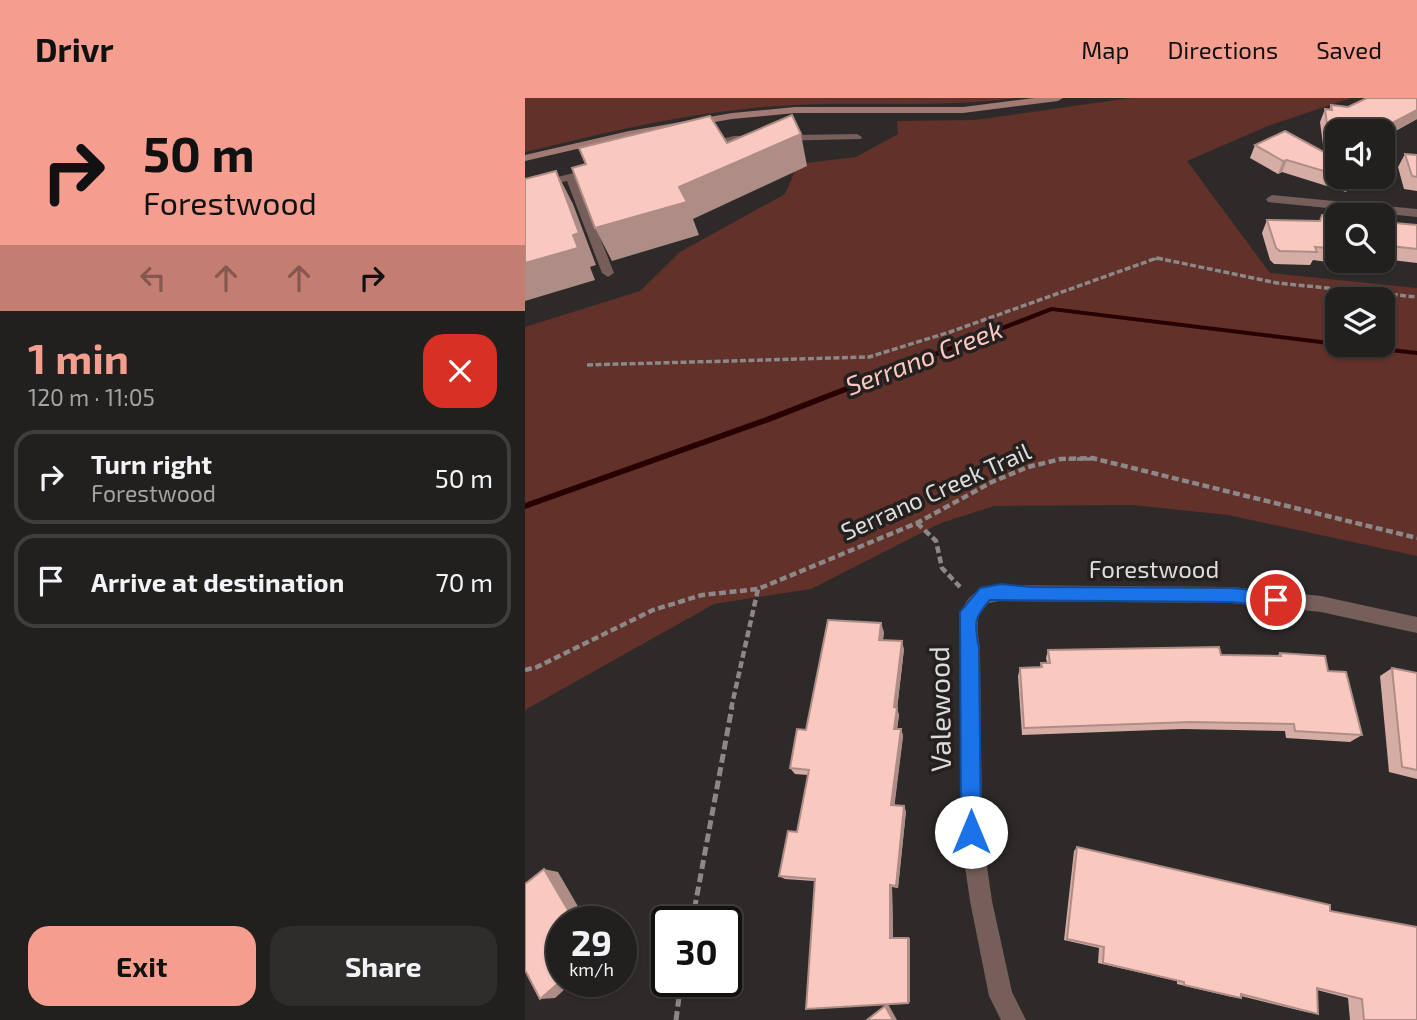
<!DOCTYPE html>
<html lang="en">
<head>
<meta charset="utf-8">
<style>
  :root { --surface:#22201f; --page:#2e2d2c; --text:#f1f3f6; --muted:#a2a3a4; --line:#3f3e3d; --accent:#f59d8e }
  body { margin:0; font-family:"Exo 2",sans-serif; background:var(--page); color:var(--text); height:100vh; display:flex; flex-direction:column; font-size:26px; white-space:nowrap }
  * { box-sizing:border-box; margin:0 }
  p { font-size:23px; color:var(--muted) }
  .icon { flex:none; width:38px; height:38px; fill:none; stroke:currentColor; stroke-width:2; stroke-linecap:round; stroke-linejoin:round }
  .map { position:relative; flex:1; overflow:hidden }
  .side { display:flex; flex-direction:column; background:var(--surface); width:525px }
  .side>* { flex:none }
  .banner { background:#f59d8e; color:#111; overflow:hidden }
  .fabs { position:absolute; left:800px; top:21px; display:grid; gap:14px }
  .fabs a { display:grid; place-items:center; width:70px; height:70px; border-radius:14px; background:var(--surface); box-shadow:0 2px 5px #0004,0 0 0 2px var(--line); font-size:35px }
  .speed { position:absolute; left:21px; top:808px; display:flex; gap:14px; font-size:35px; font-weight:700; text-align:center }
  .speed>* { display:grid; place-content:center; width:91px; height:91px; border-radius:50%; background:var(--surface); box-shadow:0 2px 5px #0004,0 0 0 2px var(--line); line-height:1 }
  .speed small { font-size:18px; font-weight:400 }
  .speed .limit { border:4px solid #111; border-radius:10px; background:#fff; color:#111 }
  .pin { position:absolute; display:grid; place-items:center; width:60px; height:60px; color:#fff; margin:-30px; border:4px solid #fff; border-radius:50%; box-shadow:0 2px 7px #0007 }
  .me { position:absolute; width:77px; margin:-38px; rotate:0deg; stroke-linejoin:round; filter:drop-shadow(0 0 5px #0008) }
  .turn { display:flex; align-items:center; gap:24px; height:147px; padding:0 28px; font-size:32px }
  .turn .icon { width:91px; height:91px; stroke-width:2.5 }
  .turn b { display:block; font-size:49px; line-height:60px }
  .lanes { display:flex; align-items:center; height:66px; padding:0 28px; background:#0003; justify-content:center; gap:35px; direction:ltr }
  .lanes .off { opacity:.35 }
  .round { display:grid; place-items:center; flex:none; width:74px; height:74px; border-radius:21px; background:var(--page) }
  .overview { display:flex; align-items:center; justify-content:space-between; height:119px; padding:0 28px }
  h1 { font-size:42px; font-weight:700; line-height:52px; color:var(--accent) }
  .primary-button { display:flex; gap:14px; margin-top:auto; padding:14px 28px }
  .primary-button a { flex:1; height:80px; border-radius:21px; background:var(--accent); color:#111; font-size:28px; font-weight:700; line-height:80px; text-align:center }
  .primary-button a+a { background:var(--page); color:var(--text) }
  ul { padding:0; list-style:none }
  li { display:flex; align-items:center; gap:21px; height:94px; margin:0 14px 10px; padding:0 14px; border:4px solid var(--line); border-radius:21px }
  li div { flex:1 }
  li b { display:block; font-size:26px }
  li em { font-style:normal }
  header { display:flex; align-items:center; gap:42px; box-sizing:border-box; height:98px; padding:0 35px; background:var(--accent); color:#111 }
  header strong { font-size:33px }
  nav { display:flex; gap:38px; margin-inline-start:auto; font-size:24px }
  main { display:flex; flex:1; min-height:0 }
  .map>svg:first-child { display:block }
</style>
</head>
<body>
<header>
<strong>Drivr</strong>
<nav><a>Map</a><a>Directions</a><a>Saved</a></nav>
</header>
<main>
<section class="side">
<div class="banner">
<div class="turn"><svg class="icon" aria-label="right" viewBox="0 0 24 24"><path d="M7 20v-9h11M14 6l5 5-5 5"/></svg><div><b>50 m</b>Forestwood</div></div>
<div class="lanes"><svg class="icon off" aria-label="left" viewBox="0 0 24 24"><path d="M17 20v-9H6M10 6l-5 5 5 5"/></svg><svg class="icon off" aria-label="ahead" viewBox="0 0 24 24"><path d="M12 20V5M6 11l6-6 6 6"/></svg><svg class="icon off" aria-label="ahead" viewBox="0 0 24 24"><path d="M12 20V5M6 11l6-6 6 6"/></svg><svg class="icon" aria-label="right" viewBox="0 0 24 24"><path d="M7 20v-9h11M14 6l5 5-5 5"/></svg></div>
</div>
<div class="overview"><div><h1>1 min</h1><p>120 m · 11:05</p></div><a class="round" style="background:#d93025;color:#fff"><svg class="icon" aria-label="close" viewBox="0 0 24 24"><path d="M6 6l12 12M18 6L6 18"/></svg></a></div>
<ul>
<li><svg class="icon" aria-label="right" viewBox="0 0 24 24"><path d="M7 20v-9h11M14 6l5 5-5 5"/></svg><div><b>Turn right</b><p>Forestwood</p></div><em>50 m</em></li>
<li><svg class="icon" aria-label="arrive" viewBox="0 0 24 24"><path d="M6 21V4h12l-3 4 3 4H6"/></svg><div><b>Arrive at destination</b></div><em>70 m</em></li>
</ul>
<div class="primary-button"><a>Exit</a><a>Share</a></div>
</section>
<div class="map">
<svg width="892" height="922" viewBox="0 0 892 922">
  <rect width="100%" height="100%" fill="#2e2a29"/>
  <g fill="#61312a" fill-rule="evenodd">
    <path d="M0,0h492c-80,11 -160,2 -240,8 -86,6 -169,26 -252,46z"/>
    <path d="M605,0h221l-83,28 -81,35 83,112 147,15v268l-189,-41 -96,-10 -138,1 -53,17 -130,66 -97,15 -189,106v-383l115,-36 40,-39 105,-58 13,-30 58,-7 42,-23 -1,-13 78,-1zM812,201h46v46h-46z"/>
  </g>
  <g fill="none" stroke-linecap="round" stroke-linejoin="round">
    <g fill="#280000" fill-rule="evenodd">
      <polygon points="526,209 812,244 812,247 815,247 812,248 527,213 247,323 0,411 0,405 241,319"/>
      <polygon points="817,247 841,247 892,253 892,257 821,249"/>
    </g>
    <polyline stroke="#8b8887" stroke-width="2.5" stroke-dasharray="4.5 2.5" stroke-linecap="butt" points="629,161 638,161"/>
    <g stroke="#8b8887" stroke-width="3.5" stroke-dasharray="6 2.5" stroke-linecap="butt">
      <polyline points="62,267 344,259 425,234 632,160 752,185 892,199"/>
      <polyline points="535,361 572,361"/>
    </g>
    <g stroke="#8b8887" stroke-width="4.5" stroke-dasharray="7 3.5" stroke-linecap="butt">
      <polyline points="392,425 411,443 417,470 435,489"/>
      <polyline points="0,572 12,569 128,512 177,497 233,491 392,425 467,384 503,369 536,361 567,360 892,440"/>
      <polyline points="206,611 233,491"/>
    </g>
    <g stroke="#8b8887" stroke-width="5" stroke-dasharray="9 4.5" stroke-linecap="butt">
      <polyline points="167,824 207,609"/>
      <polyline points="151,922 156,884"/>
    </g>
    <g fill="#765e5a" fill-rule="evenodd">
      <polygon points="332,36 337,39 336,41 209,44 179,49 174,46 209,38"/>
      <polygon points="73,69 77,70 77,74 52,81 89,175 83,179 77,175 42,83 0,93 0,87"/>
      <polygon points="747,97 892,111 892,119 743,104 741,101"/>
      <path d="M474,487l232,2 90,9 96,21v16l-96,-21 -90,-9 -232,-2 -14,3c-11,13 -7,30 -5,45l2,183 10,69 20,91 14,28h-25l-12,-24 -19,-95 -10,-69v-216c7,-21 17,-28 39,-31z"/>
    </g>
    <polygon fill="#a07a73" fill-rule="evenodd" points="509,0 538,0 533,3 438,15 270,15 207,21 104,39 0,63 0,57 104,33 207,15 270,9 438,9"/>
  </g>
  <g fill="#d6ada5">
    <polygon points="892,0 892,21 858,40 858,33 812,33 812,79 828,79 821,94 757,74 753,76 725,60 730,47 799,54 795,24 800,11 804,12 806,7 823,9"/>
    <polygon points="880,56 892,57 892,93 879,91 873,69"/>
    <polygon points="812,119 812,162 810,165 788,162 785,167 749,166 745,162 737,135 742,122 795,123"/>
    <polygon points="858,124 892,127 892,165 858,161"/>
    <polygon points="359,534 358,542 379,551 372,611 374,617 372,631 376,631 378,638 369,708 381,713 373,790 367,789 368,840 385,840 385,904 383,905 363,906 289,783 260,781 254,778 272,734 283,677 270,676 265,670 281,632"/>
    <polygon points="523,552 752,558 755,555 803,573 837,637 825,644 761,640 760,633 658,631 497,637 493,578 495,570 515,569 516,565 522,565 521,560"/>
    <polygon points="867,570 892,575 892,681 864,674 855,578"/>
    <polygon points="552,749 805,813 892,922 825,922 823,900 792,892 793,916 781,914 716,898 716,900 707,899 652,886 652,883 573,865 574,850 539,842 549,753"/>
  </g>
  <g fill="#ae8d86">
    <polygon points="892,12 892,21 858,40 858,33 852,33"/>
    <polygon points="276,36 282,68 168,121 174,137 87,163 70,130 154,89"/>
    <polygon points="812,54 812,64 800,70 806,57"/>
    <polygon points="762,62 757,74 753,76 758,63"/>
    <polygon points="31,73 48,106 71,167 65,169 70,182 0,203 0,165 48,137"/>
    <polygon points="356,525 359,534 356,550 354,542"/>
    <polygon points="377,543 379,551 372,611 374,617 371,638 369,631 369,609"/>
    <polygon points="376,631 378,638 369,712 366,707"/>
    <polygon points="379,708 381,713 373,790 371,788"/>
    <polygon points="19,771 33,774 62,824 50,824"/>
    <polygon points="365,787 367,789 368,841 365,840"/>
    <polygon points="383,840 385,840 385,904 383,905"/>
    <polygon points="37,882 37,884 48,884 30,900 15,901"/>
    <polygon points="363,906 372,922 368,922 360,908"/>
  </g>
  <g fill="#f9c9c0" stroke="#ae8d86" stroke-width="2">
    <polygon points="842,0 892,0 892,12 852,33 812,33 812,54 806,57 800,11 807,12 806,7 823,9"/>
    <polygon points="267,17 276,36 154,89 162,104 70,130 47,70 61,66 54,50 185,18 202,45"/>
    <polygon points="760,33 812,61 812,77 762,62 758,63 730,47"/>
    <polygon points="880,56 892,57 892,79 887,78"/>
    <polygon points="31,73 54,135 48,137 53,150 0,165 0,81"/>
    <polygon points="797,117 812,119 812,151 790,149 792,154 755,153 751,150 742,122 795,123"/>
    <polygon points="858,124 892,127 892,151 858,147"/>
    <polygon points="303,522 356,525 354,542 377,543 369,609 372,610 369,631 376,631 366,707 379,708 371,788 365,787 365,840 383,840 383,905 281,911 290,781 254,778 263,733 272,734 284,672 265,670 272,631 281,632"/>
    <polygon points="694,549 696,557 756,558 755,555 800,558 803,573 821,574 837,637 770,633 769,626 665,624 499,630 495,570 517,569 516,565 525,565 523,552"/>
    <polygon points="867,570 892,575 892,672 877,669"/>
    <polygon points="552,749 805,807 805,813 892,829 892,922 839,922 837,901 792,890 793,916 716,896 716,900 659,887 659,884 578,865 579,849 542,841"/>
    <polygon points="19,771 50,824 37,824 37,882 15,901 0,872 0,786"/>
    <polygon points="360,908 368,922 342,922"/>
  </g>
  <path fill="#1a73e8" stroke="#114b97" stroke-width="2" d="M476,486l30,3 200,1 45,4 6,2 2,6 -2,5 -6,2 -45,-5 -241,-2c-18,20 -15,24 -11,49l2,183 -3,7 -7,3 -7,-3 -3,-7 -1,-220 20,-24z"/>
  <g text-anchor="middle" stroke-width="7" stroke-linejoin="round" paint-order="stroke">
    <g font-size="24" fill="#dedcdb" stroke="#242020">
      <text transform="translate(411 394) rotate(-24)" y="8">Serrano Creek Trail</text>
      <text x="629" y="480">Forestwood</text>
    </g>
    <g font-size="26" font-style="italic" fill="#fbc7be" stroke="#242020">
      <text transform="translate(399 260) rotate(-21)" y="9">Serrano Creek</text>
    </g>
    <g font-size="28" fill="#dedcdb" stroke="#242020">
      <text transform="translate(415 611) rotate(-91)" y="10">Valewood</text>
    </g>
  </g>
</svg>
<div class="fabs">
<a><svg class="icon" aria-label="sound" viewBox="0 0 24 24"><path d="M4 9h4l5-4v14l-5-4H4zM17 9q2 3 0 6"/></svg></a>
<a><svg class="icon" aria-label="search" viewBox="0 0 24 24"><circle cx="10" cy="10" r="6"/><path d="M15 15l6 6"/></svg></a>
<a><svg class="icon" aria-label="layers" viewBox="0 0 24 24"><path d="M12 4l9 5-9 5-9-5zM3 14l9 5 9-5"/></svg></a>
</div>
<div class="speed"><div>29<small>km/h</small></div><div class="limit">30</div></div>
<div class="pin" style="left:751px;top:502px;background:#d93025"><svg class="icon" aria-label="arrive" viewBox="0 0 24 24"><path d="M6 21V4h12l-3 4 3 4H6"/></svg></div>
<svg class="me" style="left:446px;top:734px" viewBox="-20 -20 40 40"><circle r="19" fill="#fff"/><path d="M0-13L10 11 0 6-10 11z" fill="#1a73e8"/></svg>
</div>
</main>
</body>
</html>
